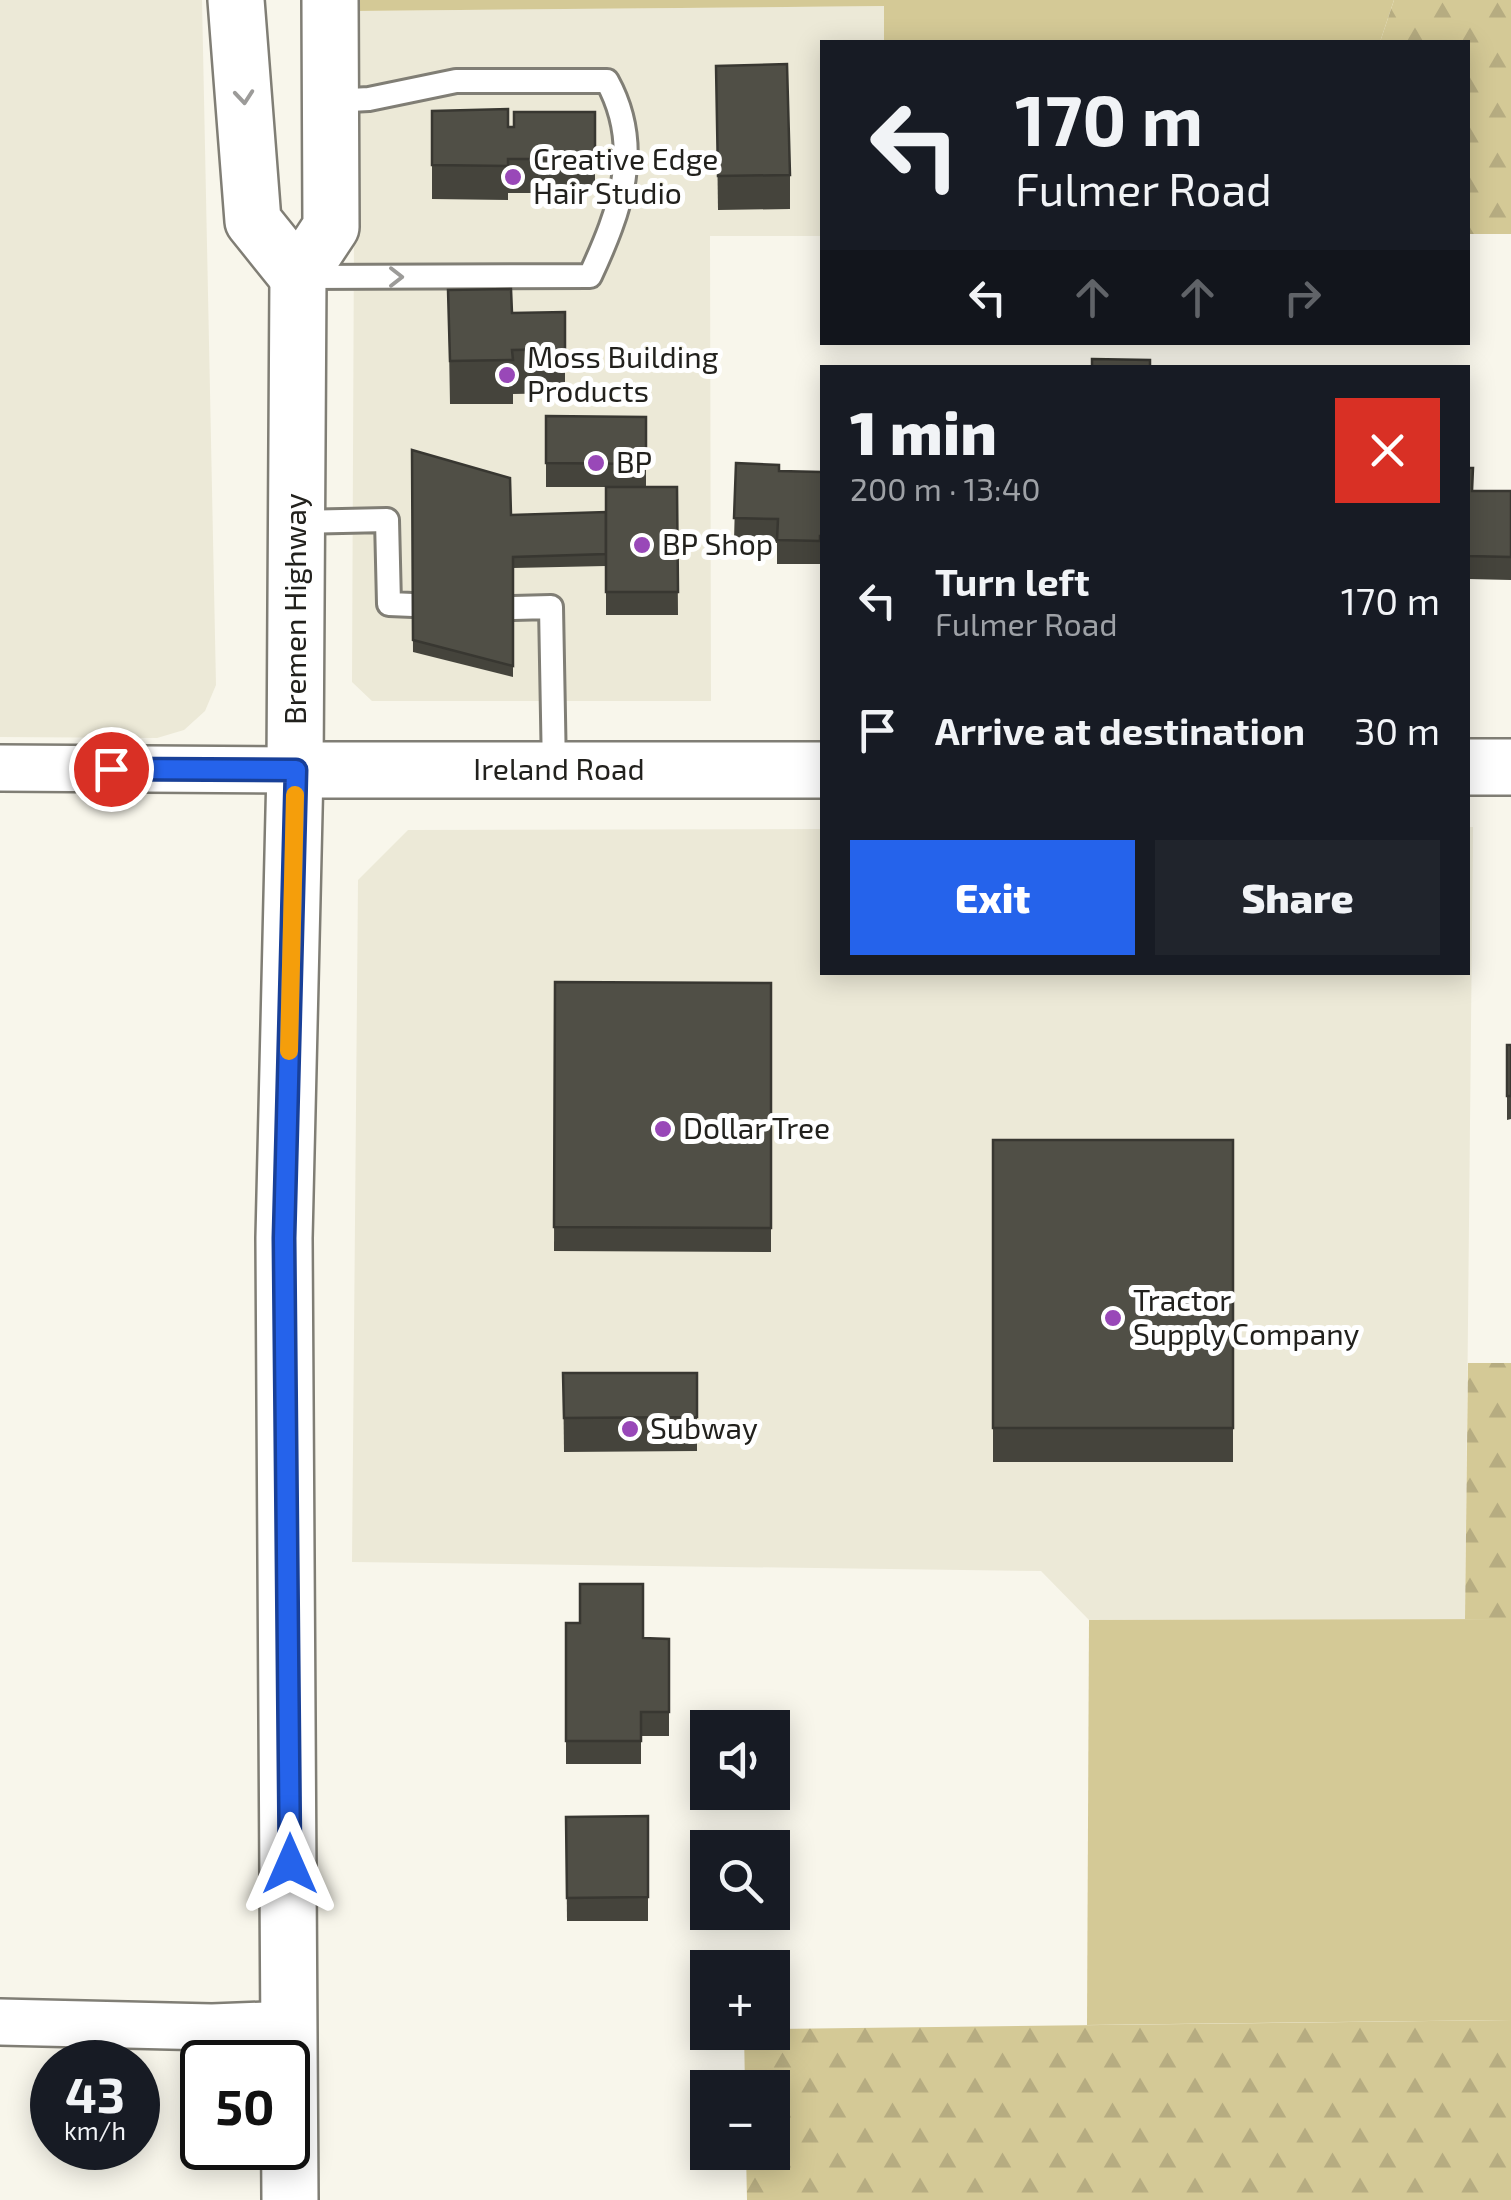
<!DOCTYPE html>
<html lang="en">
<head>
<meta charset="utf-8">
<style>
  :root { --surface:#171b24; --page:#20242c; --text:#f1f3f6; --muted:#9ea1a6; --accent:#2563eb }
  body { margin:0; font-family:"Exo 2",sans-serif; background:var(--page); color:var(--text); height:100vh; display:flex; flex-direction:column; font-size:38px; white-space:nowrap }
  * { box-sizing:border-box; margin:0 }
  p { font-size:32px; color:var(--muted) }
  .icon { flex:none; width:55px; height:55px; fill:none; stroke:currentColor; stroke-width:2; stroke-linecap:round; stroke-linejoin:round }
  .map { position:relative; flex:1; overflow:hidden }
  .panel { position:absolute; left:820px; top:365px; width:650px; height:610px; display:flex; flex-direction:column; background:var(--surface); border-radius:0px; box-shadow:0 5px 25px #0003 }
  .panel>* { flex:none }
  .top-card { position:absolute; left:820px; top:40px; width:650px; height:305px; border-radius:0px; box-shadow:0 5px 25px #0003; background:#171b24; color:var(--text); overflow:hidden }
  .buttons { position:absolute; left:690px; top:1710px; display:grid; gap:20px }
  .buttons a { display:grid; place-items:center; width:100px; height:100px; border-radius:0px; background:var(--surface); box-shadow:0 5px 25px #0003; font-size:50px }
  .speed { position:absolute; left:30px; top:2040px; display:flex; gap:20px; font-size:50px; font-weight:700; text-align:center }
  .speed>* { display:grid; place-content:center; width:130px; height:130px; border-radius:50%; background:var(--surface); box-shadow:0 5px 25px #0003; line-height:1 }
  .speed small { font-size:25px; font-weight:400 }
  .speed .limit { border:5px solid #111; border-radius:15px; background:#fff; color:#111 }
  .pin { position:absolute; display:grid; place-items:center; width:85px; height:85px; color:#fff; margin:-42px; border:5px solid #fff; border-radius:50%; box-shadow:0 2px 10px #0007 }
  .me { position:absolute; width:110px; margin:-55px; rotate:0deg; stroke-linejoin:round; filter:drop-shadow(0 0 8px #0008) }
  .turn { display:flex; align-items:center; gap:35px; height:210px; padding:0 30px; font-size:45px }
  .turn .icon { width:130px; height:130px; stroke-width:2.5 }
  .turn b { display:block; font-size:70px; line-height:85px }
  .lanes { display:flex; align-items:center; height:95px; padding:0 30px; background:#0003; justify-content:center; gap:50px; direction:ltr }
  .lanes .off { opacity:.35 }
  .round { display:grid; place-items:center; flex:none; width:105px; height:105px; border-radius:0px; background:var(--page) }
  .head { display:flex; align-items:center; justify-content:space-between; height:170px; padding:0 30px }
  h1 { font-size:60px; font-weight:800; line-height:75px }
  .cta { display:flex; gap:20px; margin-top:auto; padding:20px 30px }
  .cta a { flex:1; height:115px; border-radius:0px; background:var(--accent); color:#fff; font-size:40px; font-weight:800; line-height:115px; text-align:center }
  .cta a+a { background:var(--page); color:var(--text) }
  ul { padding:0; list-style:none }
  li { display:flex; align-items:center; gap:30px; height:130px; padding:0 30px }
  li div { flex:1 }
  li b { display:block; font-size:38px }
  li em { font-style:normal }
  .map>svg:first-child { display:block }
</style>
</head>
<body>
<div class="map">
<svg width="1511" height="2200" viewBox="0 0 1511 2200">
  <defs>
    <pattern id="forest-firs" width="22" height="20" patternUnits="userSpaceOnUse" patternTransform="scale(2.5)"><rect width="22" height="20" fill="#d4c996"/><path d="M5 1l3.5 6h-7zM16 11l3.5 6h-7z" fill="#b6ac81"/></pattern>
  </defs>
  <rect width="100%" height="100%" fill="#f8f6eb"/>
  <g fill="#ece9d7">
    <polygon points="0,0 202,0 216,685 205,711 184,730 157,738 0,737"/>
    <polygon points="885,6 884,42 822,42 822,236 710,236 711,701 372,701 352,682 355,11"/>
    <polygon points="1468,827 1473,827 1465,1619 1089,1620 1041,1571 352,1562 358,880 408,830 822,829 822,972 1468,972"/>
  </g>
  <g fill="#d4c996">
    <polygon points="354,0 1394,0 1380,42 884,42 884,6 355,11"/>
    <polygon points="1511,1619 1511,2020 1087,2025 1089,1620"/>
  </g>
  <g fill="url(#forest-firs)">
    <polygon points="1394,0 1511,0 1511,234 1468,234 1468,42 1380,42"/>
    <polygon points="1468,1363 1511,1363 1511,1619 1465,1619"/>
    <polygon points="1511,2020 1511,2200 747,2200 746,2153 772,2152 772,2088 745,2087 744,2033 772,2032 773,2029"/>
  </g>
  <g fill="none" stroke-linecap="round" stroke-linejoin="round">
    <defs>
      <g id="service">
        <path d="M301,277l289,-1c30,-65 54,-128 17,-195h-151l-87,18 -38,2"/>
        <polyline points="297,522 387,520 389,604 413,605"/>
        <polyline points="513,608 551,607 554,770"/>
      </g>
      <g id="minor">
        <polyline points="0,768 295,770"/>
        <polyline points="0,2022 212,2027 291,2024"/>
      </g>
      <g id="secondary">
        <polyline points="236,0 253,221 298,277"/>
        <polyline points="1468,767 1511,767"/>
        <polyline points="295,770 822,770"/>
        <polyline points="290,2200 284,1238 295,770 298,277 331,227 330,0"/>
      </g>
    </defs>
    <use href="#service" stroke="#807e75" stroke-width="28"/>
    <use href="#minor" stroke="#807e75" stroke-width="50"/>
    <use href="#secondary" stroke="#807e75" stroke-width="60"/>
    <use href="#service" stroke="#fff" stroke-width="22"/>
    <use href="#minor" stroke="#fff" stroke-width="45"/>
    <use href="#secondary" stroke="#fff" stroke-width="55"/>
  </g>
  <g fill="#45443c">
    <polygon points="716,66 790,175 790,209 718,210"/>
    <polygon points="432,111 508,127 595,112 595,193 508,193 508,200 432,199"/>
    <polygon points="448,290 512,313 565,312 565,393 513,394 513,404 450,404"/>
    <polygon points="546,416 646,417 646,487 677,487 678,615 606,615 606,566 513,568 513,677 413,652 412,450 511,515 606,512 606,487 546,487"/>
    <polygon points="736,463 779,471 822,472 822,560 820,559 820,564 777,564 777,543 734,541"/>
    <polygon points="1468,468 1473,491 1511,491 1511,580 1468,579"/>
    <polygon points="555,982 771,983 771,1252 554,1251"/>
    <polygon points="1507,1045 1511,1045 1511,1119 1507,1120"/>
    <rect x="993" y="1140" width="240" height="322"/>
    <polygon points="563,1373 697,1373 697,1451 564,1452"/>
    <polygon points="566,1623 643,1638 669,1639 669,1736 641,1736 641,1764 566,1764"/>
    <polygon points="648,1816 648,1921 567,1921 566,1817"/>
  </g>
  <g fill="#504f46" stroke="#383731" stroke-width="2.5">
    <polygon points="787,64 790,175 718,176 716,66"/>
    <polygon points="508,109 508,127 514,127 514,112 595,112 595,159 508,159 508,166 432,165 432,111"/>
    <polygon points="511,289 512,313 565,312 565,349 512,350 513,360 450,361 448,290"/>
    <polygon points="1092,359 1150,360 1150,368 1092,368"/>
    <polygon points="546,416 646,417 646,464 546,463"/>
    <polygon points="412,450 510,478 511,515 606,512 606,554 513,557 513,666 413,640"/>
    <polygon points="736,463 779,465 779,471 822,472 822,536 820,536 820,541 777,540 778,519 734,518"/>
    <polygon points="1468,468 1473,468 1472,491 1511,491 1511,557 1468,556"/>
    <polygon points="606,487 677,487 678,592 606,592"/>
    <polygon points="555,982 771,983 771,1228 554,1227"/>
    <rect x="1507" y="1045" width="4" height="51"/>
    <rect x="993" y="1140" width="240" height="288"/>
    <polygon points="563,1373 697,1373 697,1417 564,1418"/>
    <polygon points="580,1584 643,1584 643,1638 669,1639 669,1712 641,1712 641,1741 566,1741 566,1623 580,1623"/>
    <polygon points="648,1816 648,1897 567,1898 566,1817"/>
  </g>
  <defs><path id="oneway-chevron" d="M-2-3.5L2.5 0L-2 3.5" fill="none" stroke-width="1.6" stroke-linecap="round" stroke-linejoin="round" transform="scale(2.5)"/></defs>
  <g stroke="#9c9b99">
    <use href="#oneway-chevron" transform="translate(244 97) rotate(85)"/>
    <use href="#oneway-chevron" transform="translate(396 277)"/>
  </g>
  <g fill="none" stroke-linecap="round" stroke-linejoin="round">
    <defs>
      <polyline id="route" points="111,769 296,770 284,1238 290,1864"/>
    </defs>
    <use href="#route" stroke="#184099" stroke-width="25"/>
    <use href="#route" stroke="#2563eb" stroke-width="18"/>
    <polyline stroke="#f59e0b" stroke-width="18" points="289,1051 295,795"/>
  </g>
  <g fill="#9948b8" stroke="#fff" stroke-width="4">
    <circle cx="513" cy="177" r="10"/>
    <circle cx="507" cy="375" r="10"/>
    <circle cx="596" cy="463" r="10"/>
    <circle cx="642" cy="545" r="10"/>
    <circle cx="663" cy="1129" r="10"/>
    <circle cx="1113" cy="1318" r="10"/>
    <circle cx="630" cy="1429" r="10"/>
  </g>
  <g text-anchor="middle" stroke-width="10" stroke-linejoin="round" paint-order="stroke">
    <g font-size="30" fill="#22211d" stroke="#fff" text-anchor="start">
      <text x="533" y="170">Creative Edge<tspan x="533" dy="34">Hair Studio</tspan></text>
      <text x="527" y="368">Moss Building<tspan x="527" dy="34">Products</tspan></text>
      <text x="616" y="473">BP</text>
      <text x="662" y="555">BP Shop</text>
      <text x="683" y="1139">Dollar Tree</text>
      <text x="1133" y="1311">Tractor<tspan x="1133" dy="34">Supply Company</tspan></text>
      <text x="650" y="1439">Subway</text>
    </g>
    <g font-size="30" fill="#22211d" stroke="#fff">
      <text transform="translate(296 609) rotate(-90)" y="10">Bremen Highway</text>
      <text x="559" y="780">Ireland Road</text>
    </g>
  </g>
</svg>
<div class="buttons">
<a><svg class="icon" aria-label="sound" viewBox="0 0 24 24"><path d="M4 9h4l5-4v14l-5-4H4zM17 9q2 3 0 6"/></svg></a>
<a><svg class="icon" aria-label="search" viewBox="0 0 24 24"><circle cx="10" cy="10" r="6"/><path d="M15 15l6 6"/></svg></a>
<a>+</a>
<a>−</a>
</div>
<div class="speed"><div>43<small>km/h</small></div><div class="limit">50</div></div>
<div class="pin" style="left:111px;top:769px;background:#d93025"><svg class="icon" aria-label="arrive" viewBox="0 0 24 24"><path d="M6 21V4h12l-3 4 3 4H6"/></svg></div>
<svg class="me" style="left:290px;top:1864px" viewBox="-20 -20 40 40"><path d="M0-17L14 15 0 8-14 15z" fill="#2563eb" stroke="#fff" stroke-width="4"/></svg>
<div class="top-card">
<div class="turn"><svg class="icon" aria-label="left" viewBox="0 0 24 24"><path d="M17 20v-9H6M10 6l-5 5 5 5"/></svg><div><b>170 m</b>Fulmer Road</div></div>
<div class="lanes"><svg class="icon" aria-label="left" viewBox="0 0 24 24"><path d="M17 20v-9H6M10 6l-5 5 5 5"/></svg><svg class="icon off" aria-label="ahead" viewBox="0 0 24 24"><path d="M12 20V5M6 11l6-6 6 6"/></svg><svg class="icon off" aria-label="ahead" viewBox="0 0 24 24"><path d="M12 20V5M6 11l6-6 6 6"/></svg><svg class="icon off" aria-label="right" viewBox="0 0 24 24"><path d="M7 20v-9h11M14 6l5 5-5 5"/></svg></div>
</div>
<section class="panel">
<div class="head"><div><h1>1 min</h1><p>200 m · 13:40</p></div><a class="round" style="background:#d93025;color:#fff"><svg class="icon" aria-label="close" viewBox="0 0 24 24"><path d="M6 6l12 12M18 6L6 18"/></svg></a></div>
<ul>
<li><svg class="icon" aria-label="left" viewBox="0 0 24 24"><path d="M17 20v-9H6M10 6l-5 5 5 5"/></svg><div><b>Turn left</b><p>Fulmer Road</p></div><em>170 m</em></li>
<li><svg class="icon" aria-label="arrive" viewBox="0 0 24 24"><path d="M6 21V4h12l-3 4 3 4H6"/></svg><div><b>Arrive at destination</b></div><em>30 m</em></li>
</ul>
<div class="cta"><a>Exit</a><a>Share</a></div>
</section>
</div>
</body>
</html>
